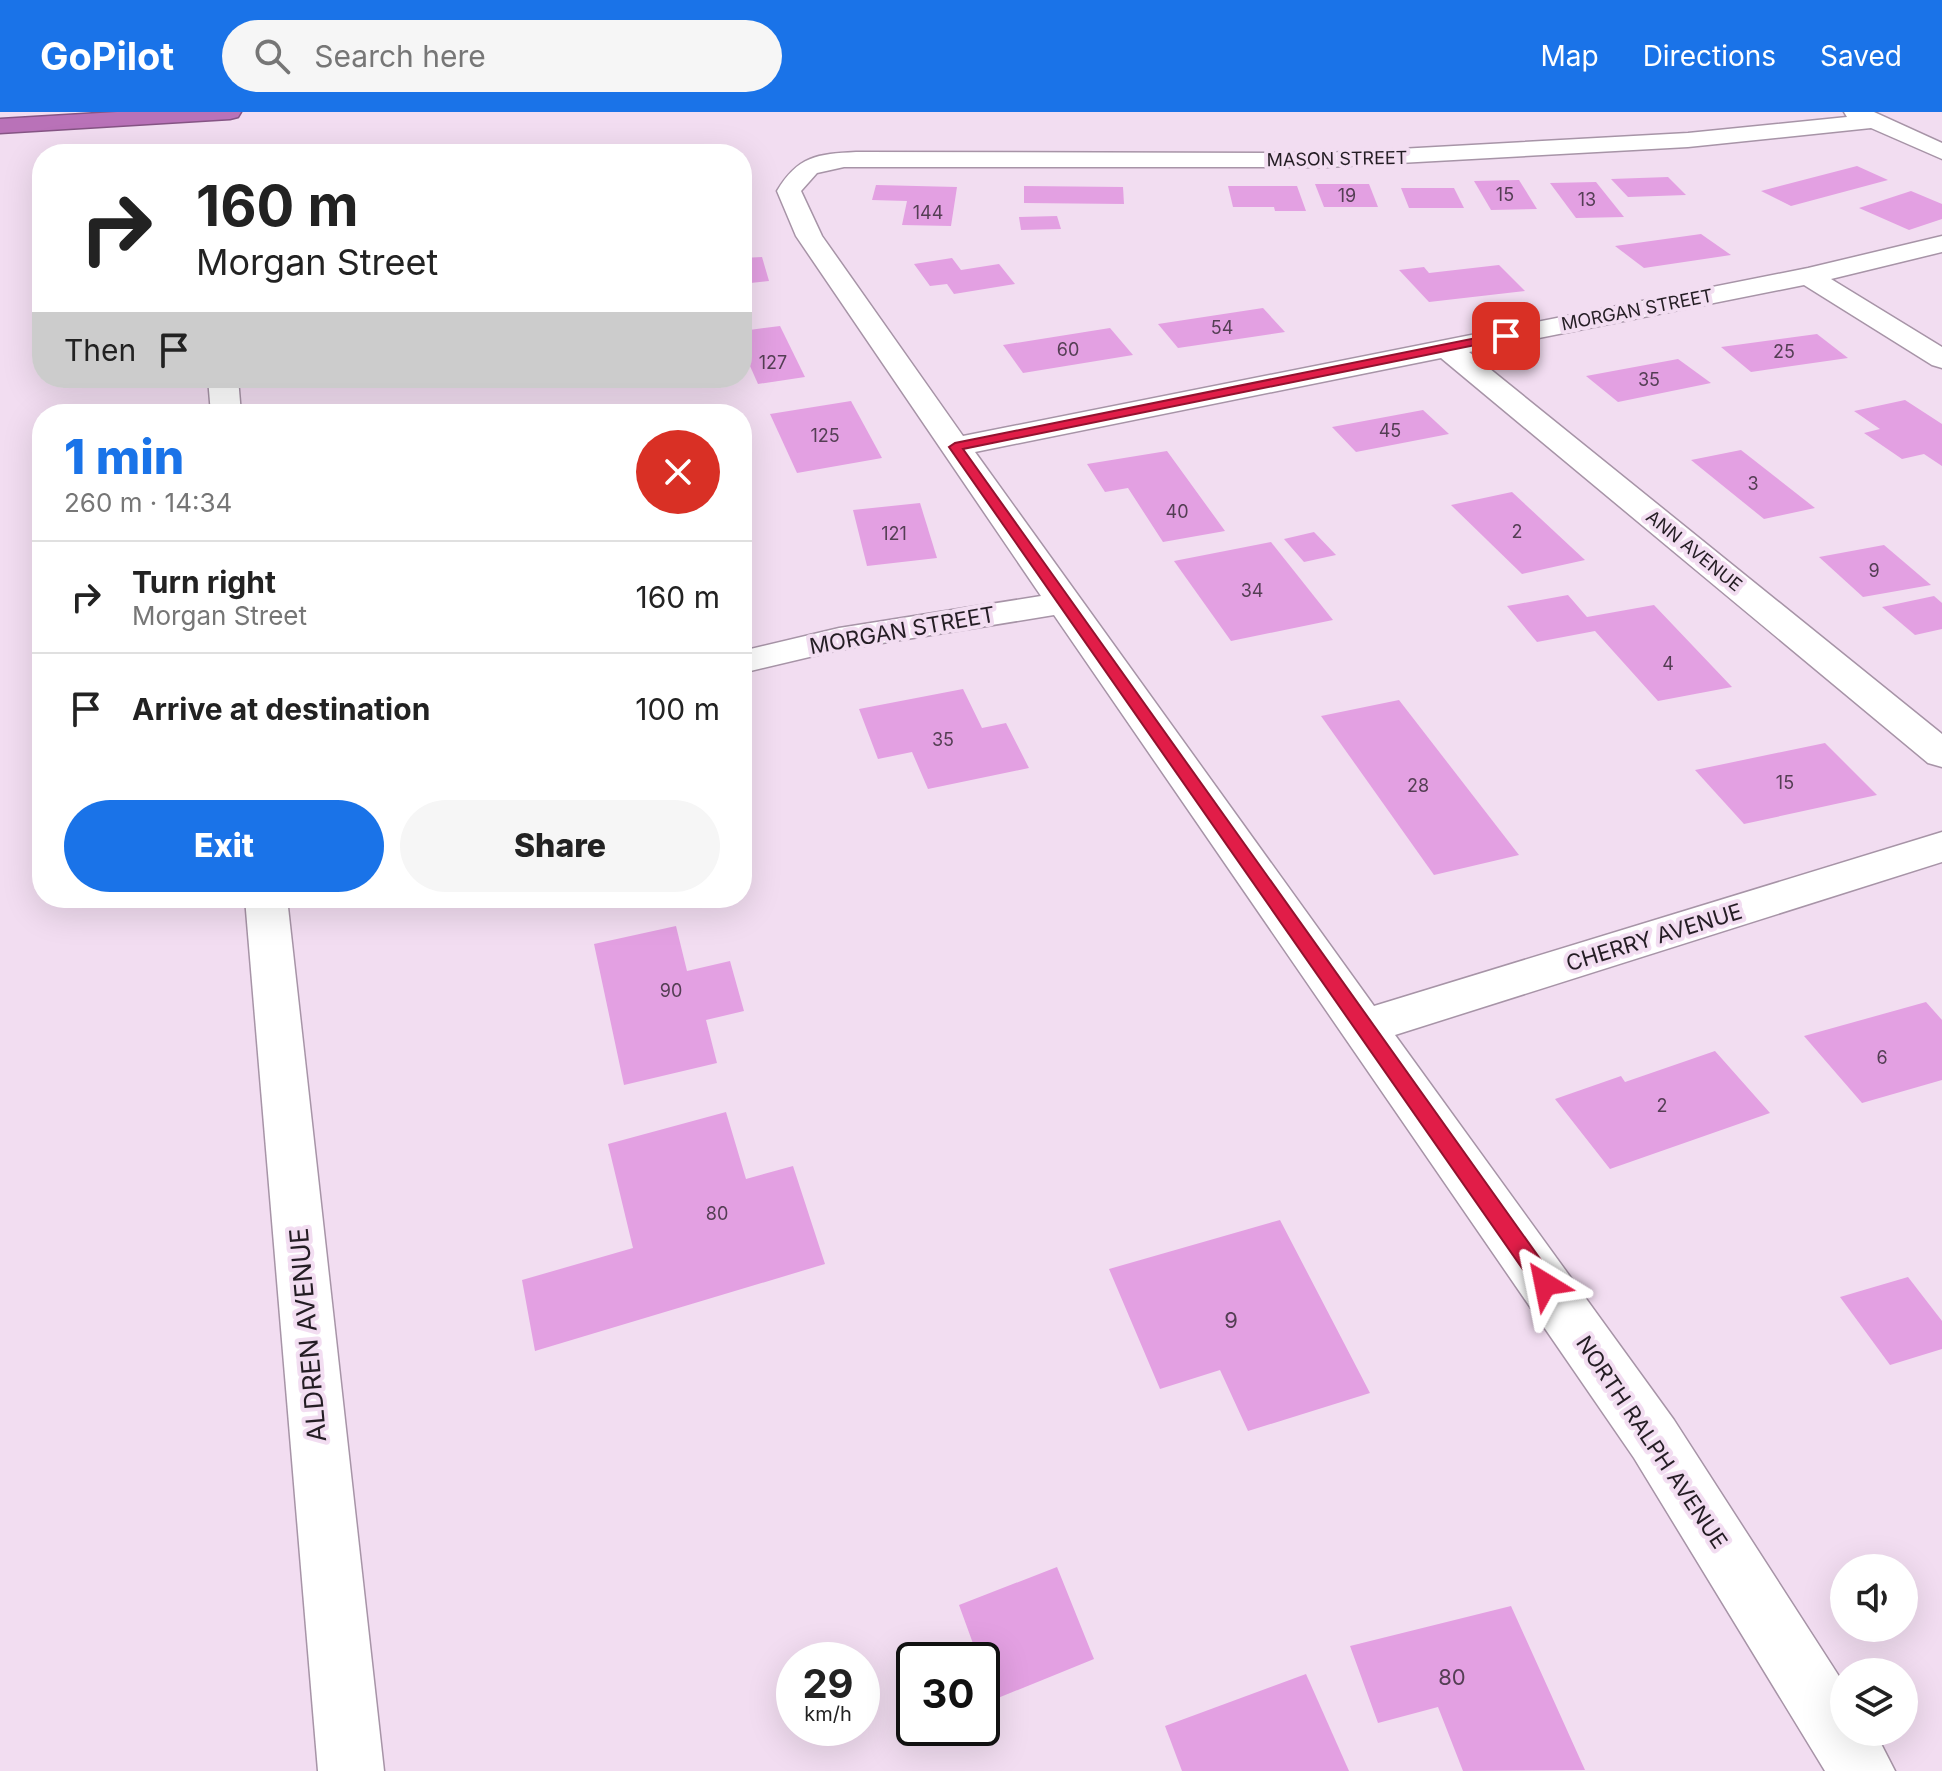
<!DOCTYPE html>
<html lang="en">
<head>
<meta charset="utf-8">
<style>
  :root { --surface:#fff; --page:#f6f6f6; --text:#222; --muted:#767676; --line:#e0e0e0; --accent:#1a73e8 }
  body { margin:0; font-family:Inter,sans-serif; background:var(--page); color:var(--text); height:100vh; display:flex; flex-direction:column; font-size:30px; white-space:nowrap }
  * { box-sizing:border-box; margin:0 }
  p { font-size:26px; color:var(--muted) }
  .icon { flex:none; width:44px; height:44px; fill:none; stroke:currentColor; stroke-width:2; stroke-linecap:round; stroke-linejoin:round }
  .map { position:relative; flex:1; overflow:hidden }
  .panel { position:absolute; left:32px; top:292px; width:720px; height:504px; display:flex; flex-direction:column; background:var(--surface); border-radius:32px; box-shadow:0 8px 32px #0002 }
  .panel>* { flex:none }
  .guide { position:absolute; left:32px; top:32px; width:720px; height:244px; border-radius:32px; box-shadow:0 8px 32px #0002; background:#fff; color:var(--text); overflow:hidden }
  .buttons { position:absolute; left:1830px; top:1442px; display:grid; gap:16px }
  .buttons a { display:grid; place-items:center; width:88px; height:88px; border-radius:50%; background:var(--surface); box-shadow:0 8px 32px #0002; font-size:40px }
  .speed { position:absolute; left:776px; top:1530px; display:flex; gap:16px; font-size:40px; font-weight:700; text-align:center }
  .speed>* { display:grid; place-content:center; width:104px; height:104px; border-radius:50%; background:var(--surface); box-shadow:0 8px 32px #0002; line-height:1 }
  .speed small { font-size:20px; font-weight:400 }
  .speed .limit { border:4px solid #111; border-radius:12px; background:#fff; color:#111 }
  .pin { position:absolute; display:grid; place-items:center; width:68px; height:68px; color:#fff; margin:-34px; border-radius:16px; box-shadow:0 4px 12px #0006 }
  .me { position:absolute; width:88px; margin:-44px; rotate:325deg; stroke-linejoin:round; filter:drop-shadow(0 0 6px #0008) }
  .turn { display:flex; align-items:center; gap:28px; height:168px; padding:0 32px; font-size:36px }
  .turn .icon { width:104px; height:104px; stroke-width:2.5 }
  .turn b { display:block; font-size:56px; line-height:68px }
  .then { display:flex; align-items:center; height:76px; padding:0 32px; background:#0003; gap:16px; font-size:30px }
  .round { display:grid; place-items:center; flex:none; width:84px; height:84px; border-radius:42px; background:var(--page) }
  .overview { display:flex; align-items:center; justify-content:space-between; height:136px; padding:0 32px }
  h1 { font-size:48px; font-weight:800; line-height:60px; color:var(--accent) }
  .action { display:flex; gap:16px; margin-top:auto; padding:16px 32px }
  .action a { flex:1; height:92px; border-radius:48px; background:var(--accent); color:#fff; font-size:32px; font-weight:800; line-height:92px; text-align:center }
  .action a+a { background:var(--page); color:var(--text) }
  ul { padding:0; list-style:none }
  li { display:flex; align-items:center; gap:24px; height:112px; padding:0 32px; border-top:2px solid var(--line) }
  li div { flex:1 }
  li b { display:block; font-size:30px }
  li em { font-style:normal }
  header { display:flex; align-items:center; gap:48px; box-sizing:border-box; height:112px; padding:0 40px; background:var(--accent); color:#fff }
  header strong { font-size:38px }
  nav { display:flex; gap:44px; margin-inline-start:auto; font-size:28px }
  .search { width:560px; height:72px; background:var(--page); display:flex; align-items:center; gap:20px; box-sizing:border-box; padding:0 28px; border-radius:44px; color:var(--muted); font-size:30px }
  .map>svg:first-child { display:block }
</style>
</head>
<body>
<header>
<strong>GoPilot</strong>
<div class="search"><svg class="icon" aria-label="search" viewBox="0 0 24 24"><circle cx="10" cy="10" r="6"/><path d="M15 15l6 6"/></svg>Search here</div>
<nav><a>Map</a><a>Directions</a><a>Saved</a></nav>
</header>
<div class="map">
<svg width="1942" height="1659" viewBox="0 0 1942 1659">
  <rect width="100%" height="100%" fill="#f2ddf1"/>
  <g fill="#e3a0e2">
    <polygon points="1857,54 1888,68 1791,94 1761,79"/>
    <polygon points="1668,65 1686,83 1628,85 1611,67"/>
    <polygon points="1519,68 1537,97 1491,98 1474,69"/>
    <polygon points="1596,70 1624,105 1576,106 1550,71"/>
    <polygon points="1315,72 1369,72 1378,95 1324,95"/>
    <polygon points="876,73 957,75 951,114 902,113 907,89 872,88"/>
    <polygon points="1024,74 1123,75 1124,92 1024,91"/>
    <polygon points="1228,74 1297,74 1306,99 1275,99 1274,95 1233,95"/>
    <polygon points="1401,76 1454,76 1464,96 1409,96"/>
    <polygon points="1911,79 1942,92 1942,107 1909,118 1859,96"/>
    <polygon points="1057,104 1061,117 1021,118 1019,105"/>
    <polygon points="1701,122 1731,143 1644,156 1615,134"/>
    <polygon points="762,145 769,169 742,172 742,146"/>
    <polygon points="952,146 961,158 999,152 1015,172 954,182 947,172 930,174 914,152"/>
    <polygon points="1499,153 1525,179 1429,190 1399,158 1424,155 1429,161"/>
    <polygon points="1263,196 1285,220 1178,236 1158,212"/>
    <polygon points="780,214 805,265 758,272 742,236 742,219"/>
    <polygon points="1110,216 1133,243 1023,261 1003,233"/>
    <polygon points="1817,222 1848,246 1751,260 1721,235"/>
    <polygon points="1678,247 1711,271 1618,290 1586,264"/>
    <polygon points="379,266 450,266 449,269 377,272"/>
    <polygon points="1905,288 1942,312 1942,354 1924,342 1902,347 1864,321 1880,317 1854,299"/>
    <polygon points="851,289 882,346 797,361 770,302"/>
    <polygon points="1423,298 1449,322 1356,340 1332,315"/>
    <polygon points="1741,338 1815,396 1764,407 1691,348"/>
    <polygon points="1167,339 1225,419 1163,430 1128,376 1105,380 1087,352"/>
    <polygon points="1512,380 1585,448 1522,462 1451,393"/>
    <polygon points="920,391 937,446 867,454 853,398"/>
    <polygon points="1314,420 1336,443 1304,450 1284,427"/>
    <polygon points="1271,430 1333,508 1231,529 1174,449"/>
    <polygon points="1884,433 1931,473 1863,485 1819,445"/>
    <polygon points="1568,483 1587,505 1654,493 1732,575 1658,589 1595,519 1537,530 1507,494"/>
    <polygon points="1934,484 1942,491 1942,517 1915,523 1882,495"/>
    <polygon points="963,577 982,616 1006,611 1029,656 928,677 912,640 878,647 859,597"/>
    <polygon points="1399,588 1519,743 1434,763 1321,604"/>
    <polygon points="1825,631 1877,683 1744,712 1695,658"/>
    <polygon points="676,814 687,859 730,849 744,899 706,908 717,951 624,973 594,832"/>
    <polygon points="1926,890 1942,908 1942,968 1862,991 1804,924"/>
    <polygon points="1715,939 1770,1001 1610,1057 1555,987 1621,964 1625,970"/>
    <polygon points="726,1000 746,1067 793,1054 825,1152 535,1239 522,1168 633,1136 608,1032"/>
    <polygon points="1280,1108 1370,1281 1248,1319 1220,1258 1160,1277 1109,1157"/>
    <polygon points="1908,1165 1942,1209 1942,1237 1890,1253 1840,1185"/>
    <polygon points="1057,1455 1094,1547 993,1588 982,1558 982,1548 979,1548 959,1493"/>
    <polygon points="1511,1494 1585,1658 1463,1659 1438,1595 1378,1611 1350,1534"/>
    <polygon points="1306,1562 1349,1659 1182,1659 1165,1614"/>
  </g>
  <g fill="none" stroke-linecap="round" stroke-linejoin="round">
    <defs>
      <g id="minor">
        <path d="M1844,0h30l68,31v16l-71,-31 -183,19 -361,20h-483l-27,6 -16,18 21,45 141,200 845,-168 134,-32v16l-111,27 111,68v21l-10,-3 -128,-80 -335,67 473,382v33l-14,-4 -487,-405 -466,94 399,554 568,-174v30l-547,173 279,385 170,264v48h31l20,39h-70l-191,-313 -580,-843 -215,35 -97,23v-22l97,-23 202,-32 -245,-360 -19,-45c21,-35 40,-37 79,-39l471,1 361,-20 159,-16z"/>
        <polygon points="208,266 238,266 241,302 211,302"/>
        <polygon points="245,786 287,786 384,1659 318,1659"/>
      </g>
      <polygon id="highway" points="117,0 241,0 238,5 230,7 0,21 0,7"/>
    </defs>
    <use href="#minor" stroke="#a794a7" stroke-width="3"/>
    <use href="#highway" stroke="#855484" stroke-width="3"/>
    <use href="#minor" fill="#fff" fill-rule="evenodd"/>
    <use href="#highway" fill="#b972b8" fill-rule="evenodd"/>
  </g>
  <polygon fill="#e11d48" stroke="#92132f" stroke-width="2" points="1506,220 1510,222 1510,226 963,337 1553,1165 1556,1172 1553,1179 1545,1182 1538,1179 949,335 955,331"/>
  <g text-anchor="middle" stroke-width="8" stroke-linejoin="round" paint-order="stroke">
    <g font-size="18" fill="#241d24" stroke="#f2ddf1">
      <text transform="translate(1337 47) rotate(-1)" y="6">MASON STREET</text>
      <text transform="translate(1637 198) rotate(-11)" y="6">MORGAN STREET</text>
      <text transform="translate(1694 439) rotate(39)" y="6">ANN AVENUE</text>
    </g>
    <g font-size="18" fill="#543e54">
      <text x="1505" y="89">15</text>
      <text x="1347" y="90">19</text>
      <text x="1587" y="94">13</text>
      <text x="928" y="107">144</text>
      <text x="1222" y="222">54</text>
      <text x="1068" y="244">60</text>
      <text x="1784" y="246">25</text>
      <text x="773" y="257">127</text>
      <text x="1649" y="274">35</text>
      <text x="1390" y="325">45</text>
      <text x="825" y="330">125</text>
      <text x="1753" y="378">3</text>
      <text x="1177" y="406">40</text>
      <text x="1517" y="426">2</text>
      <text x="894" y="428">121</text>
      <text x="1874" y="465">9</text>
      <text x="1252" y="485">34</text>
      <text x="1668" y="558">4</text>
      <text x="943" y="634">35</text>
      <text x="1785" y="677">15</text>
      <text x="1418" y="680">28</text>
      <text x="671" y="885">90</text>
      <text x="1882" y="952">6</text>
      <text x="1662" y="1000">2</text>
      <text x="717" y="1108">80</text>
    </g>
    <g font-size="22" fill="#241d24" stroke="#f2ddf1">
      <text transform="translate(902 518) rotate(-10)" y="8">MORGAN STREET</text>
      <text transform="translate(1654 825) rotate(-17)" y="8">CHERRY AVENUE</text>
      <text transform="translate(1652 1330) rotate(56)" y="8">NORTH RALPH AVENUE</text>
    </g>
    <g font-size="22" fill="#543e54">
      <text x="1231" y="1216">9</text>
      <text x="1452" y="1573">80</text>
    </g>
    <g font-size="26" fill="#241d24" stroke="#f2ddf1">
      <text transform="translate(308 1223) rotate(-95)" y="9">ALDREN AVENUE</text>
    </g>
  </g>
</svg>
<div class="buttons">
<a><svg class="icon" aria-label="sound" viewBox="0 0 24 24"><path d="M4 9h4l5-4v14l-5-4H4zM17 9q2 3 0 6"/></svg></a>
<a><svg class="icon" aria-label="layers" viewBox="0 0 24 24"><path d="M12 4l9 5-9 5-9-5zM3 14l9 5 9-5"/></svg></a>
</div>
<div class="speed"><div>29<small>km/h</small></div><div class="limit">30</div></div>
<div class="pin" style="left:1506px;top:224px;background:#d93025"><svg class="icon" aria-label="arrive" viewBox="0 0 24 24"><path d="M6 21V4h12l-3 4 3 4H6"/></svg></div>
<svg class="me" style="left:1545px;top:1172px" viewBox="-20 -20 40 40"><path d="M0-17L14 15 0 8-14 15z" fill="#e11d48" stroke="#fff" stroke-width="4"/></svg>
<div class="guide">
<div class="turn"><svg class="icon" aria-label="right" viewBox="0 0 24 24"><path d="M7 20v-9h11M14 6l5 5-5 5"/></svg><div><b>160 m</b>Morgan Street</div></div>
<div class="then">Then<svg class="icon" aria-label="arrive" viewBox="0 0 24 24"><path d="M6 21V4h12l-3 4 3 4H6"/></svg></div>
</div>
<section class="panel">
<div class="overview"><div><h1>1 min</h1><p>260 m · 14:34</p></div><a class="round" style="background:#d93025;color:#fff"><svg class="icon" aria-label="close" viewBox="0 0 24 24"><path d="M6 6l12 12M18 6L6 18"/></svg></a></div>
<ul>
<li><svg class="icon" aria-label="right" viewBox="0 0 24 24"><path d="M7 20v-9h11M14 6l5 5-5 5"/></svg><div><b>Turn right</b><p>Morgan Street</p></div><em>160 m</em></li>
<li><svg class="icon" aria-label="arrive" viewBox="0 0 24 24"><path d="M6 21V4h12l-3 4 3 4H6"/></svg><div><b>Arrive at destination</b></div><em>100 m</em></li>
</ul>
<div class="action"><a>Exit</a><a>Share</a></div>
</section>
</div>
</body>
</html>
